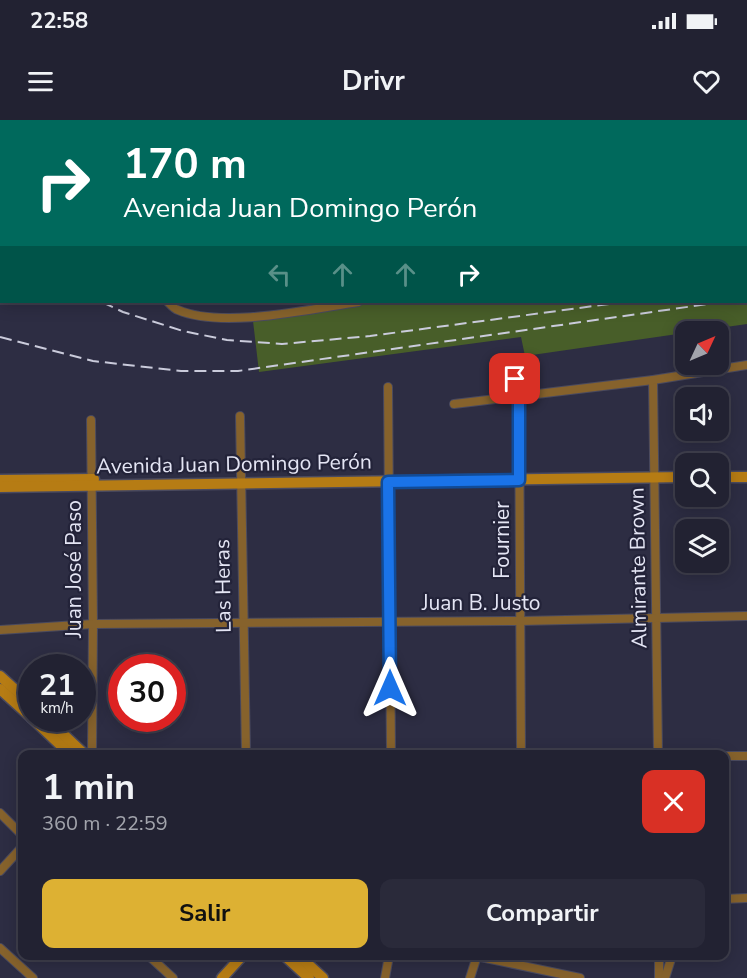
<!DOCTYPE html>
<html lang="es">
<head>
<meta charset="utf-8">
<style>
  :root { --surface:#222232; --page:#2a2a3a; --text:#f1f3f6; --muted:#a2a4ac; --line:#3f3f4d; --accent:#ddb133 }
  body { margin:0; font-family:"Nunito Sans",sans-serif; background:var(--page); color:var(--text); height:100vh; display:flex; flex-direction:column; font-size:22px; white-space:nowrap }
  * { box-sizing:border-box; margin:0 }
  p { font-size:20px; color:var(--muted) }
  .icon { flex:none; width:33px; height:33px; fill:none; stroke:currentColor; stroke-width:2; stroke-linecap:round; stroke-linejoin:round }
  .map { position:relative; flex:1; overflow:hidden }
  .details { position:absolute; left:18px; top:630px; width:711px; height:210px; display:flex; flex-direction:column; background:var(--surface); border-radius:12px; box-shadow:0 3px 15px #0003,0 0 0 2px var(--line) }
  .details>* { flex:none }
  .banner { position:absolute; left:0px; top:0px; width:747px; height:183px; box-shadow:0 3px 15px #0003,0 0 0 2px var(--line); background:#00695c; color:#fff; overflow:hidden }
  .needle { width:39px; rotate:46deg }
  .fabs { position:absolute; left:675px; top:201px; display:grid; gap:12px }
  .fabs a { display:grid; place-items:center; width:54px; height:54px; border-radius:12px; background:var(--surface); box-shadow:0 3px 15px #0003,0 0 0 2px var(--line); font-size:30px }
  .speed { position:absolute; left:18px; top:534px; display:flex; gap:12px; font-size:30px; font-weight:700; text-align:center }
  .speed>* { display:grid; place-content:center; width:78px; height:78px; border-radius:50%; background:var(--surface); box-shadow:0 3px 15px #0003,0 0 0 2px var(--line); line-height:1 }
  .speed small { font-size:15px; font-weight:400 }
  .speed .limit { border:9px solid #d22; background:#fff; color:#111 }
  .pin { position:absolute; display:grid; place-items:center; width:51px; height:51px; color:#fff; margin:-26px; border-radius:12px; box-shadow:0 3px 9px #0006 }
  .me { position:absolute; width:66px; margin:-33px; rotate:0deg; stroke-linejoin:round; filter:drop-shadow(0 0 4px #0008) }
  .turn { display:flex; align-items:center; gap:21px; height:126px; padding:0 24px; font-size:27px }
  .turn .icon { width:78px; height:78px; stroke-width:2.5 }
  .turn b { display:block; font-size:42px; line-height:51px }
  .lanes { display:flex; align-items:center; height:57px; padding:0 24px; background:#0003; justify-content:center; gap:30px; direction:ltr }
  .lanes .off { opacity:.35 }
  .round { display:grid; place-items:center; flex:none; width:63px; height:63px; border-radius:12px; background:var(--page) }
  .headline { display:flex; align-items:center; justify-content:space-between; height:102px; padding:0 24px }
  h1 { font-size:36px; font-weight:700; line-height:45px }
  .cta { display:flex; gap:12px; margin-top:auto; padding:12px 24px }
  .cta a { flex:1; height:69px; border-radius:12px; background:var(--accent); color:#111; font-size:24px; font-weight:700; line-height:69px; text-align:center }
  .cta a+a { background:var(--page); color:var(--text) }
  .status { display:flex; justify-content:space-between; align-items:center; height:42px; padding:0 30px; background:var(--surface); direction:ltr }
  .status svg { height:16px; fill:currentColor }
  header { display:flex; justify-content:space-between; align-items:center; height:78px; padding:0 24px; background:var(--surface); font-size:27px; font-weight:700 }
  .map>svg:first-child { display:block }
</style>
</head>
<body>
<div class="status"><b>22:58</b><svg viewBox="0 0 49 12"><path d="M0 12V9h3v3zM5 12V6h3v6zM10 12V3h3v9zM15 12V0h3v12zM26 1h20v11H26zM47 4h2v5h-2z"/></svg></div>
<header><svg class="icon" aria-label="menu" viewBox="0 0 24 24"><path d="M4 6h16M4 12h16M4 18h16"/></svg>Drivr<svg class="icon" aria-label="heart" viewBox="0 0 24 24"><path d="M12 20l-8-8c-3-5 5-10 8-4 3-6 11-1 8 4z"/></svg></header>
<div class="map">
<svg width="747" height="858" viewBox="0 0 747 858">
  <rect width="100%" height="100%" fill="#2d2d43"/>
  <polygon fill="#485e29" points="746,128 747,128 747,204 525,236 521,217 259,252 253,201 382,182 746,182"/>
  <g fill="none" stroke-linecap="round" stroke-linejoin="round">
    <defs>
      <g id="street">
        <polyline points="83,0 85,2"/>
        <polyline points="457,0 459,2"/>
        <polyline points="682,0 684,2"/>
        <polyline points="21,2 23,0"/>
        <polyline points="248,2 250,0"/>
        <polyline points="0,21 2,20"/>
        <polyline points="0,29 2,30"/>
        <polyline points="746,61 747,62"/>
        <path d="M168,182c3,3 6,7 10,8 44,19 133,-1 180,-8"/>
        <polyline points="512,241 519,276 521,634"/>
        <polyline points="653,260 658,634"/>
        <polyline points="388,267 391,634"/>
        <polyline points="454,284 653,260 747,245"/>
        <polyline points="240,296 246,634"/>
        <polyline points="91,300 93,504 92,634"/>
        <polyline points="0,510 93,504 520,501 747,496"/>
        <polyline points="724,636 747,636"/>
        <polyline points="0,693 22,715"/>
        <polyline points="0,751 22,727"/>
        <polyline points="724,779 747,778"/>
        <polyline points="0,828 33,858"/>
        <polyline points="149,836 173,858"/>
        <polyline points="476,836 580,858"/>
        <polyline points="385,858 389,836"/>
        <polyline points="470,858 477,836"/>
        <polyline points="659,858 659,836"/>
        <polyline points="665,858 672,836"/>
      </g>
      <g id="secondary">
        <polyline points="205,0 206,2"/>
        <polyline points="225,0 226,2"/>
        <polyline points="746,120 747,120"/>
        <polyline points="718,357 747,357"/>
        <polyline points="0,360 94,359"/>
        <polyline points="0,367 686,357"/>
        <polyline points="0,556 32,585"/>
        <polyline points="0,569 32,598"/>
        <polyline points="32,598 70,634"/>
        <polyline points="46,598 84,634"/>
        <polyline points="285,836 309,858"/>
        <polyline points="299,836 323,858"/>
        <polyline points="222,858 242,836"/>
      </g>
    </defs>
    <use href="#street" stroke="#4a4a5f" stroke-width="10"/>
    <use href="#secondary" stroke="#4a4a5f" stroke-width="13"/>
    <use href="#street" stroke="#86622c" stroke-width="8"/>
    <use href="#secondary" stroke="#b67c14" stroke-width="10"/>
    <g stroke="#cacbdb" stroke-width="2" stroke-dasharray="12 6" stroke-linecap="butt">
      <polyline points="0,100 2,102"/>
      <polyline points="746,158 747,158"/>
      <polyline points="746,178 747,178"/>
      <polyline points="102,182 123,192 183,211 227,220 282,224 370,216 624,182"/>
      <polyline points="0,217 93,241 181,251 238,251 722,182"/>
    </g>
  </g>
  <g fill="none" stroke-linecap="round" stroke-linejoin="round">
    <defs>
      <polyline id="route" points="390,568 388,362 519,360 519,276 515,259"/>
    </defs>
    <use href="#route" stroke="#114b97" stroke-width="15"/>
    <use href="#route" stroke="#1a73e8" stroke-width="10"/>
  </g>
  <g text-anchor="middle" stroke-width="4.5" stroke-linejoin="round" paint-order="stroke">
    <g font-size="21" fill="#e4e5f4" stroke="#232339">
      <text transform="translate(234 344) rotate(-1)" y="7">Avenida Juan Domingo Perón</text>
      <text transform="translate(502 420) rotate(-90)" y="7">Fournier</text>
      <text transform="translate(638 448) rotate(-91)" y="7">Almirante Brown</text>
      <text transform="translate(74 449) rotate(-90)" y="7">Juan José Paso</text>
      <text transform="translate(223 466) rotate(-91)" y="7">Las Heras</text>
      <text x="481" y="490">Juan B. Justo</text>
    </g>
  </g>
</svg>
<div class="fabs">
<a><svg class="needle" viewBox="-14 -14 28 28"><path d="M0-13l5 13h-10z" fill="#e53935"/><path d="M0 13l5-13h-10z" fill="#a2a4ac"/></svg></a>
<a><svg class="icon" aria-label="sound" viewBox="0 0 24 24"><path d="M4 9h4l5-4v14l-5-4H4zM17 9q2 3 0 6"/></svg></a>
<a><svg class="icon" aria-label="search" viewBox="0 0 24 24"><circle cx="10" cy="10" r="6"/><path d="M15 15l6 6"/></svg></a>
<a><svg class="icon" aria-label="layers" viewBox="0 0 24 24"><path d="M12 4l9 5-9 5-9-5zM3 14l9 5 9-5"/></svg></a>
</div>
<div class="speed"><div>21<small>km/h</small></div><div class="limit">30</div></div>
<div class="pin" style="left:515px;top:259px;background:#d93025"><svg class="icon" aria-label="arrive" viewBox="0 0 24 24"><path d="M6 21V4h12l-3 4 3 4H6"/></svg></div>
<svg class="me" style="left:390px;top:568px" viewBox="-20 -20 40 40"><path d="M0-17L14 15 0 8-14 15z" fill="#1a73e8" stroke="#fff" stroke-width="4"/></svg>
<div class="banner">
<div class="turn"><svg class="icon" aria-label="right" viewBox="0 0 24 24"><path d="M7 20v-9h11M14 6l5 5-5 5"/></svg><div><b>170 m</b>Avenida Juan Domingo Perón</div></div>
<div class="lanes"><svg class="icon off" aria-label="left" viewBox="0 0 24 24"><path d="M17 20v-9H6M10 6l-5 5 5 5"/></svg><svg class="icon off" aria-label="ahead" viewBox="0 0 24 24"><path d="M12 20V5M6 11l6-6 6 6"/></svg><svg class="icon off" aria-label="ahead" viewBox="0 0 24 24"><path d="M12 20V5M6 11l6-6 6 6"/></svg><svg class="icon" aria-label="right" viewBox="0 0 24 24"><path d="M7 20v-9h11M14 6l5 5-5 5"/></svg></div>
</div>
<section class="details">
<div class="headline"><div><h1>1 min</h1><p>360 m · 22:59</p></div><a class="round" style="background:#d93025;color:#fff"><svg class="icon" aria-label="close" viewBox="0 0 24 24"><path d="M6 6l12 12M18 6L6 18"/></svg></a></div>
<div class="cta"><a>Salir</a><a>Compartir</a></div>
</section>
</div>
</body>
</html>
